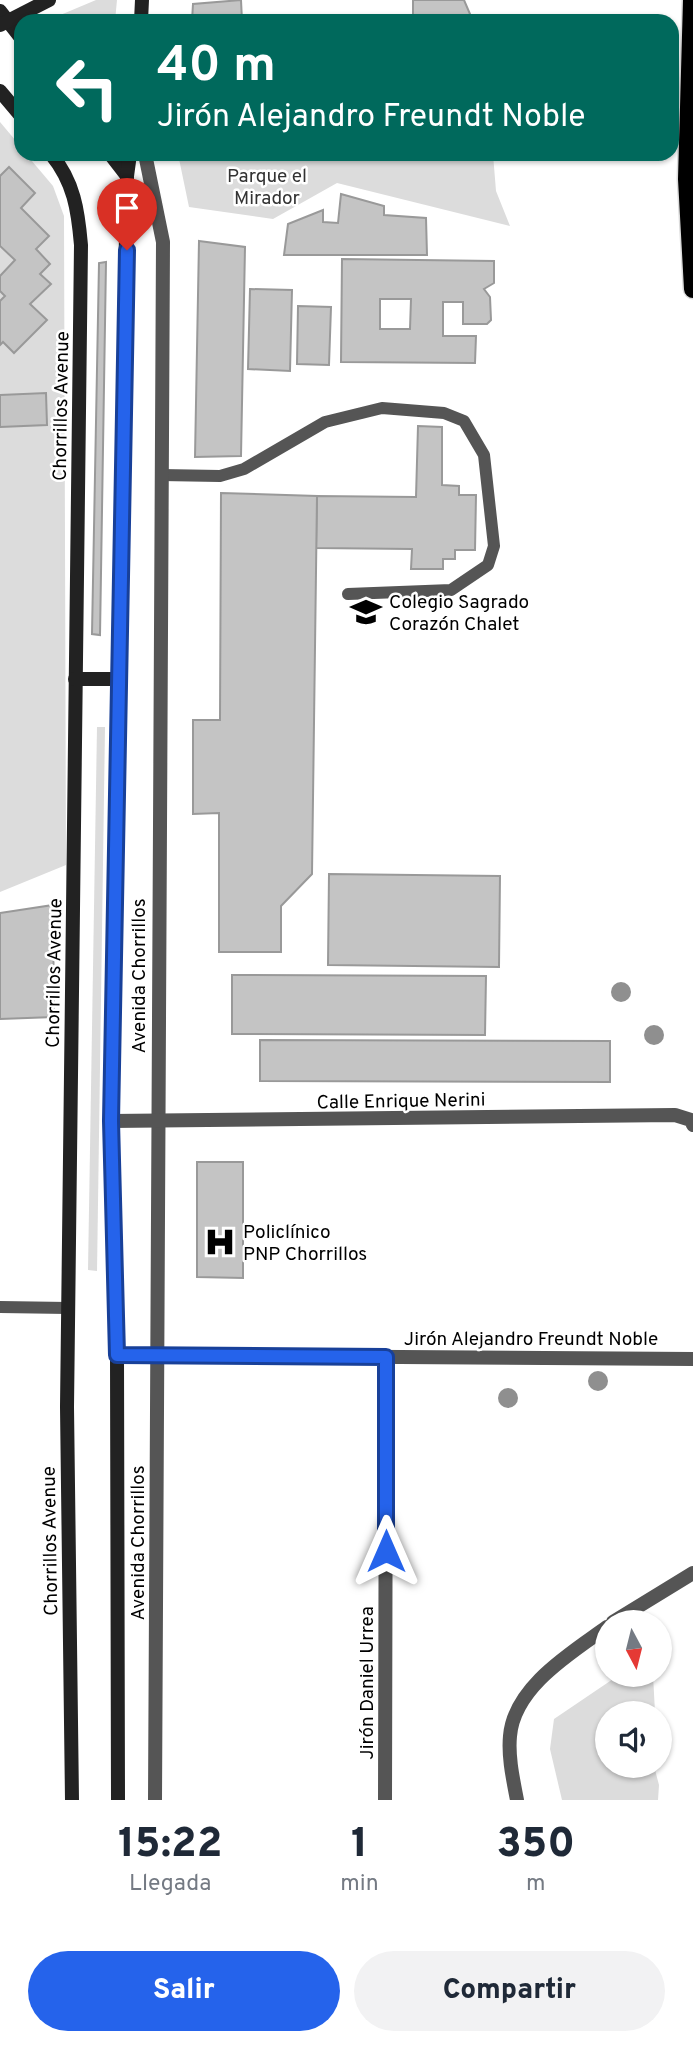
<!DOCTYPE html>
<html lang="es">
<head>
<meta charset="utf-8">
<style>
  :root { --surface:#fff; --page:#f2f2f3; --text:#1f2937; --muted:#747a83; --accent:#2563eb }
  body { margin:0; font-family:Overpass,sans-serif; background:var(--page); color:var(--text); height:100vh; display:flex; flex-direction:column; font-size:26px; white-space:nowrap }
  * { box-sizing:border-box; margin:0 }
  p { font-size:23px; color:var(--muted) }
  .icon { flex:none; width:38px; height:38px; fill:none; stroke:currentColor; stroke-width:2; stroke-linecap:round; stroke-linejoin:round }
  .map { position:relative; height:1800px; overflow:hidden }
  .panel { display:flex; flex-direction:column; background:var(--surface); flex:1 }
  .panel>* { flex:none }
  .hud { position:absolute; left:14px; top:14px; width:665px; height:147px; border-radius:21px; box-shadow:0 2px 5px #0004; background:#00695c; color:#fff; overflow:hidden }
  .needle { width:46px; rotate:173deg }
  .buttons { position:absolute; left:595px; top:1610px; display:grid; gap:14px }
  .buttons a { display:grid; place-items:center; width:77px; height:77px; border-radius:50%; background:var(--surface); box-shadow:0 2px 5px #0004; font-size:35px }
  .pin { position:absolute; display:grid; place-items:center; width:60px; height:60px; color:#fff; margin:-72px -30px; border-radius:50% 50% 50% 0; rotate:-45deg; box-shadow:0 0 7px #0007 }
  .pin .icon { rotate:45deg }
  .me { position:absolute; width:77px; margin:-38px; rotate:0deg; stroke-linejoin:round; filter:drop-shadow(0 0 5px #0008) }
  .turn { display:flex; align-items:center; gap:24px; height:147px; padding:0 28px; font-size:32px }
  .turn .icon { width:91px; height:91px; stroke-width:2.5 }
  .turn b { display:block; font-size:49px; line-height:60px }
  .eta { display:flex; justify-content:space-evenly; align-items:center; height:119px; text-align:center }
  .eta b { font-size:42px; font-weight:800; line-height:49px }
  .button { display:flex; gap:14px; margin-top:auto; padding:14px 28px }
  .button a { flex:1; height:80px; border-radius:42px; background:var(--accent); color:#fff; font-size:28px; font-weight:800; line-height:80px; text-align:center }
  .button a+a { background:var(--page); color:var(--text) }
  .map>svg:first-child { display:block }
</style>
</head>
<body>
<div class="map">
<svg width="693" height="1800" viewBox="0 0 693 1800">
  <rect width="100%" height="100%" fill="#fff"/>
  <g fill="#dcdcdc">
    <polygon points="96,0 117,0 115,21 46,21"/>
    <polygon points="0,122 21,147 21,154 26,154 53,186 64,216 66,865 0,892"/>
    <polygon points="178,154 493,154 496,191 510,226 337,183 273,219 189,207"/>
    <polygon points="97,727 105,727 97,1271 88,1270"/>
    <polygon points="619,1675 653,1675 655,1712 607,1713 607,1766 654,1766 659,1785 658,1800 562,1800 550,1749 554,1719"/>
  </g>
  <g fill="#c4c4c4" stroke="#999" stroke-width="2" fill-rule="evenodd">
    <polygon points="241,0 242,21 192,21 193,4"/>
    <polygon points="413,0 464,0 473,21 413,21"/>
    <polygon points="264,16 320,17 320,21 264,21"/>
    <polygon points="9,167 35,193 21,208 49,236 36,249 50,264 40,274 51,284 30,304 47,320 14,353 3,342 0,345 0,301 5,296 0,291 0,276 15,260 0,246 0,176"/>
    <polygon points="341,194 384,206 384,215 426,218 427,255 284,255 288,224 323,210 323,222 338,223"/>
    <polygon points="199,241 245,247 241,456 195,457"/>
    <path d="M342,259l152,2v22l-10,6 6,8 1,23 -4,4h-24v-22h-20v34h33l-1,27 -134,-1zM380,299h31l-1,30h-30z"/>
    <polygon points="106,262 100,635 92,634 99,263"/>
    <polygon points="250,289 292,290 290,371 248,369"/>
    <polygon points="298,306 331,307 329,365 297,364"/>
    <polygon points="46,393 47,425 0,427 0,395"/>
    <polygon points="418,426 442,427 442,485 459,486 459,495 476,495 475,550 455,550 455,559 443,559 443,569 411,569 412,549 316,548 317,496 416,497"/>
    <polygon points="221,493 317,496 312,874 281,906 281,952 219,952 219,813 193,814 193,720 220,720"/>
    <polygon points="329,874 500,876 499,967 328,965"/>
    <polygon points="53,905 54,1017 0,1019 0,913"/>
    <polygon points="232,975 486,976 485,1035 232,1034"/>
    <polygon points="260,1040 610,1041 610,1082 260,1081"/>
    <polygon points="197,1162 243,1162 243,1278 197,1277"/>
  </g>
  <g fill="none" stroke-linecap="round" stroke-linejoin="round">
    <defs>
      <polyline id="primary" points="692,0 687,179 693,289"/>
    </defs>
    <use href="#primary" stroke="#dbdbdb" stroke-width="21"/>
    <g stroke="#555" stroke-width="12">
      <polyline points="161,475 220,476 244,469 325,422 382,408 444,413 464,421 484,455 494,546 488,565 451,590 348,594"/>
      <polyline points="0,1307 68,1308"/>
    </g>
    <g stroke="#555" stroke-width="14">
      <polyline points="145,154 163,242 155,1800"/>
      <polyline points="111,1121 675,1115 691,1120 693,1125"/>
      <polyline points="117,1355 693,1359"/>
      <polyline points="613,1622 693,1573"/>
      <polyline points="385,1800 386,1357"/>
      <path d="M517,1800c-4,-21 -9,-43 -7,-64 4,-49 61,-83 97,-109"/>
    </g>
    <g stroke="#222" stroke-width="14">
      <polyline points="0,11 21,38"/>
      <polyline points="141,21 142,0"/>
      <polyline points="0,25 49,0"/>
      <polyline points="0,91 21,116"/>
      <path d="M51,154c23,28 27,56 30,91l-14,1162 5,393"/>
      <polyline points="110,154 127,176"/>
      <polyline points="75,679 119,679"/>
      <polyline points="118,1800 117,1355 111,1121 127,176 130,154"/>
    </g>
    <use href="#primary" stroke="#000" stroke-width="18"/>
  </g>
  <g fill="#8f8f8f">
    <circle cx="621" cy="992" r="10"/>
    <circle cx="654" cy="1035" r="10"/>
    <circle cx="598" cy="1381" r="10"/>
    <circle cx="508" cy="1398" r="10"/>
  </g>
  <g fill="none" stroke-linecap="round" stroke-linejoin="round">
    <defs>
      <polyline id="route" points="127,250 111,1121 117,1355 386,1357 386,1551"/>
    </defs>
    <use href="#route" stroke="#184099" stroke-width="18"/>
    <use href="#route" stroke="#2563eb" stroke-width="12"/>
  </g>
  <defs>
    <symbol id="school-bare" viewBox="-9 -9 18 18"><path d="M0-5L7-2L0 1L-7-2ZM-4 1L0 2.5L4 1V4Q0 6-4 4Z" fill="#000" stroke="#fff" stroke-width="2.5" paint-order="stroke"/></symbol>
    <symbol id="hospital-bare" viewBox="-9 -9 18 18"><path d="M-5-5h3v3.5h4V-5h3V5h-3V1.5h-4V5h-3Z" fill="#000" stroke="#fff" stroke-width="2.5" paint-order="stroke"/></symbol>
  </defs>
  <g fill-rule="evenodd">
    <use href="#school-bare" x="344" y="590" width="44" height="44"/>
    <use href="#hospital-bare" x="198" y="1220" width="44" height="44"/>
  </g>
  <g text-anchor="middle" stroke-width="5" stroke-linejoin="round" paint-order="stroke">
    <g font-size="19" fill="#333" stroke="#fff">
      <text x="267" y="182">Parque el<tspan x="267" dy="22">Mirador</tspan></text>
    </g>
    <g font-size="19" fill="#000" stroke="#fff">
      <text transform="translate(60 406) rotate(-89)" y="7">Chorrillos Avenue</text>
      <text transform="translate(53 973) rotate(-89)" y="7">Chorrillos Avenue</text>
      <text transform="translate(138 976) rotate(-90)" y="7">Avenida Chorrillos</text>
      <text transform="translate(401 1100) rotate(-1)" y="7">Calle Enrique Nerini</text>
      <text x="531" y="1345">Jirón Alejandro Freundt Noble</text>
      <text transform="translate(49 1541) rotate(-91)" y="7">Chorrillos Avenue</text>
      <text transform="translate(137 1543) rotate(-90)" y="7">Avenida Chorrillos</text>
      <text transform="translate(366 1683) rotate(-90)" y="7">Jirón Daniel Urrea</text>
    </g>
    <g font-size="19" fill="#000" stroke="#fff" text-anchor="start">
      <text x="389" y="608">Colegio Sagrado<tspan x="389" dy="22">Corazón Chalet</tspan></text>
      <text x="243" y="1238">Policlínico<tspan x="243" dy="22">PNP Chorrillos</tspan></text>
    </g>
  </g>
</svg>
<div class="buttons">
<a><svg class="needle" viewBox="-14 -14 28 28"><path d="M0-13l5 13h-10z" fill="#e53935"/><path d="M0 13l5-13h-10z" fill="#747a83"/></svg></a>
<a><svg class="icon" aria-label="sound" viewBox="0 0 24 24"><path d="M4 9h4l5-4v14l-5-4H4zM17 9q2 3 0 6"/></svg></a>
</div>
<div class="pin" style="left:127px;top:250px;background:#d93025"><svg class="icon" aria-label="arrive" viewBox="0 0 24 24"><path d="M6 21V4h12l-3 4 3 4H6"/></svg></div>
<svg class="me" style="left:386px;top:1551px" viewBox="-20 -20 40 40"><path d="M0-17L14 15 0 8-14 15z" fill="#2563eb" stroke="#fff" stroke-width="4"/></svg>
<div class="hud">
<div class="turn"><svg class="icon" aria-label="left" viewBox="0 0 24 24"><path d="M17 20v-9H6M10 6l-5 5 5 5"/></svg><div><b>40 m</b>Jirón Alejandro Freundt Noble</div></div>
</div>
</div>
<section class="panel">
<div class="eta">
<div><b>15:22</b><p>Llegada</p></div>
<div><b>1</b><p>min</p></div>
<div><b>350</b><p>m</p></div>
</div>
<div class="button"><a>Salir</a><a>Compartir</a></div>
</section>
</body>
</html>
